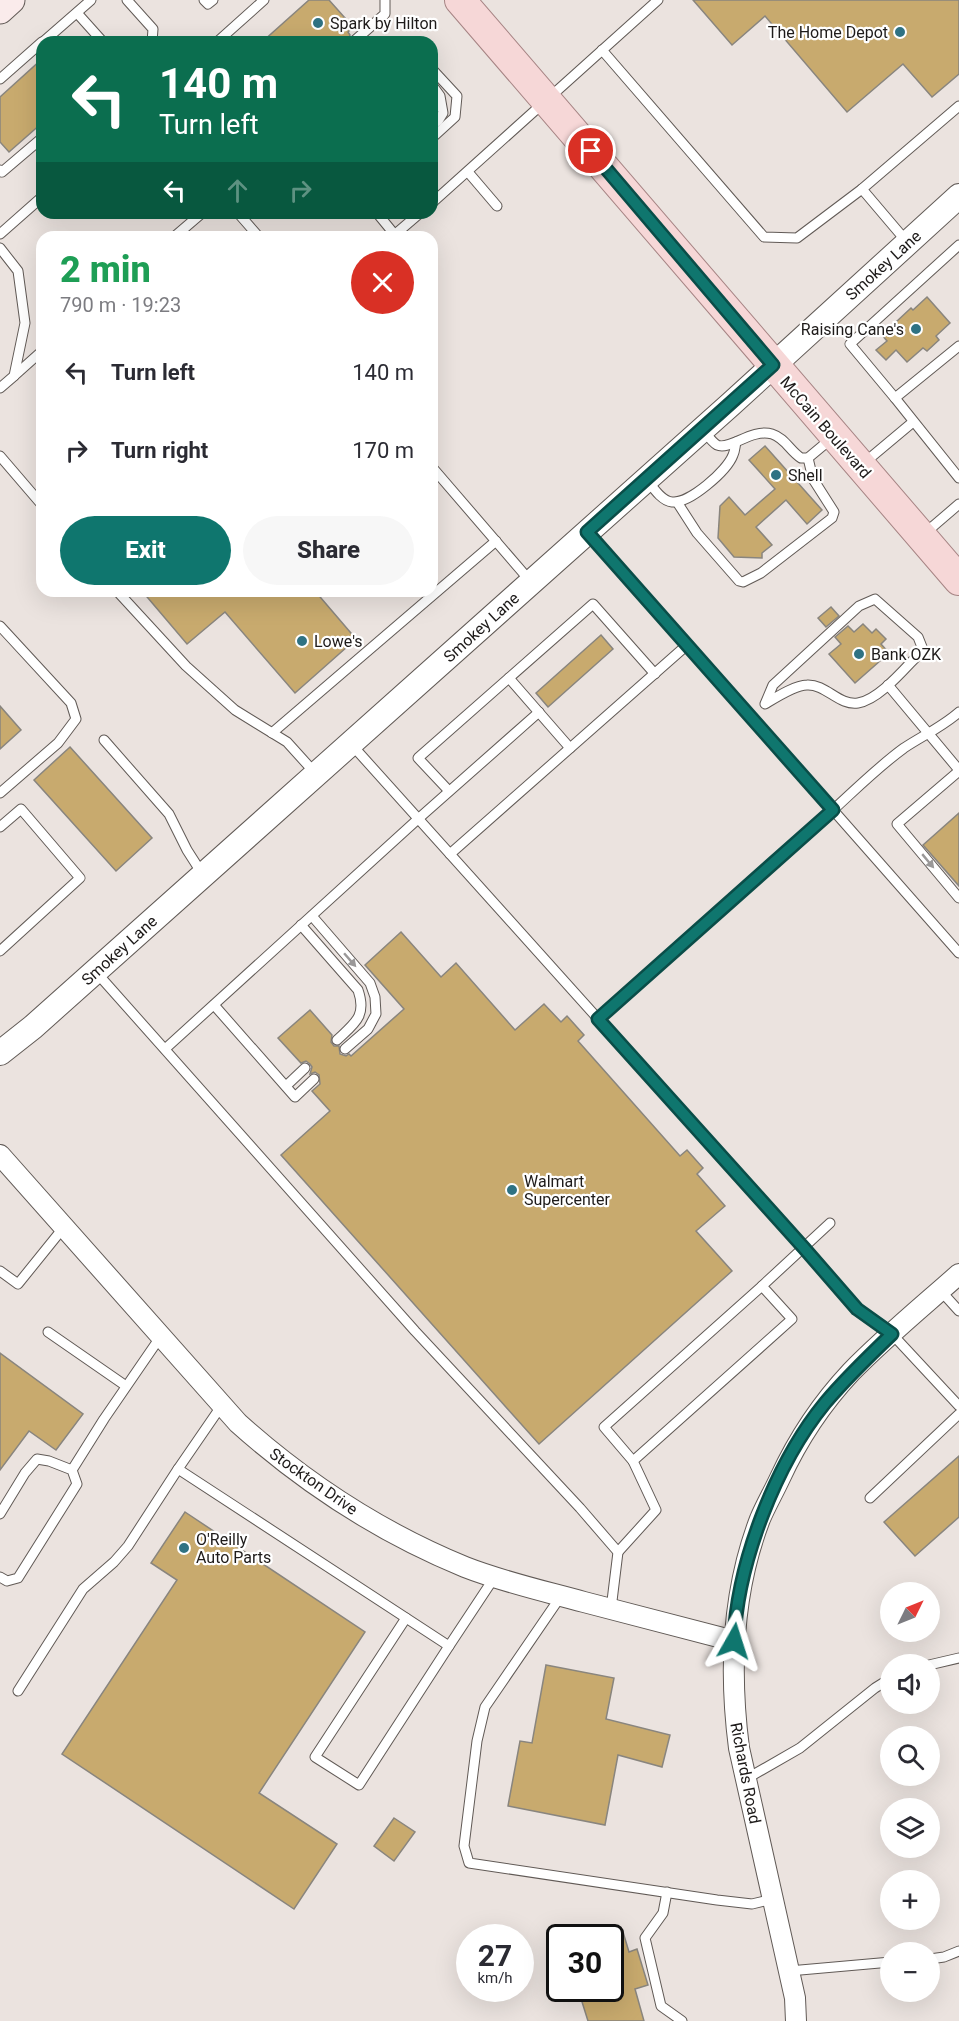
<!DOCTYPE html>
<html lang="en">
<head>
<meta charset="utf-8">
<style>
  :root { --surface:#fff; --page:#f7f7f7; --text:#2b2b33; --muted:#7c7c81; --accent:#0f766e }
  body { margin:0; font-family:Roboto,sans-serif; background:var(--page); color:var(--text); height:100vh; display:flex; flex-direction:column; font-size:22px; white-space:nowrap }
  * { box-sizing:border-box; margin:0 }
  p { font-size:20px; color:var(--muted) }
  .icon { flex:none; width:33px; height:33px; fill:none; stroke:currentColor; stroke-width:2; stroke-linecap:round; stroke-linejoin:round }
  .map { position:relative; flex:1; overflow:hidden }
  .details { position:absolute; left:36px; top:231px; width:402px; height:366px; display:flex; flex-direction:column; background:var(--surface); border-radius:18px; box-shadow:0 6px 24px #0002 }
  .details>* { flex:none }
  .banner { position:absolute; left:36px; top:36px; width:402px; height:183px; border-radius:18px; box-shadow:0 6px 24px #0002; background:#0b6e4f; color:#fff; overflow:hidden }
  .needle { width:39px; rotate:47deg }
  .controls { position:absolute; left:880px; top:1582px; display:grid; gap:12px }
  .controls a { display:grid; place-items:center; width:60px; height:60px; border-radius:50%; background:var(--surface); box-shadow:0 6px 24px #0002; font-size:30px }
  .speed { position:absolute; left:456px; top:1924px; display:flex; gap:12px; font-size:30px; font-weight:700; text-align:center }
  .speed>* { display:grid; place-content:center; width:78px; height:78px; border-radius:50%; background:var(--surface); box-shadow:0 6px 24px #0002; line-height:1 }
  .speed small { font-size:15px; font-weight:400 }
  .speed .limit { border:3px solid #111; border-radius:9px; background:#fff; color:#111 }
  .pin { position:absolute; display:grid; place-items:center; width:51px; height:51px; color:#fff; margin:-26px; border:3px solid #fff; border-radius:50%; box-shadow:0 2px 6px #0007 }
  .me { position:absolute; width:66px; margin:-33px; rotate:6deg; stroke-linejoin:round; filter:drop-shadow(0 0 4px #0008) }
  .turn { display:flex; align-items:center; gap:21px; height:126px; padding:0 24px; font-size:27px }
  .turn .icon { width:78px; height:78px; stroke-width:2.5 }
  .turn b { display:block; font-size:42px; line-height:51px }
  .lanes { display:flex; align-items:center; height:57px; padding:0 24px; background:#0003; justify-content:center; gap:30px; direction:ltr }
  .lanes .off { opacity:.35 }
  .round { display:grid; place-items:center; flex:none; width:63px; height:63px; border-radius:32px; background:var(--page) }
  .overview { display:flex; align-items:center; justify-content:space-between; height:102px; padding:0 24px }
  h1 { font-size:36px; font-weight:800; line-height:45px; color:#1e9e55 }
  .cta { display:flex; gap:12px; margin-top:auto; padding:12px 24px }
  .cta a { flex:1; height:69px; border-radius:36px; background:var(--accent); color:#fff; font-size:24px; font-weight:800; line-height:69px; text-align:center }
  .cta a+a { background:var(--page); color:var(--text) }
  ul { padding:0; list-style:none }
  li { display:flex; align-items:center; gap:18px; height:78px; padding:0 24px }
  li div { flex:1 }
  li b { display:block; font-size:22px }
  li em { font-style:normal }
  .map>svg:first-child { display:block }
</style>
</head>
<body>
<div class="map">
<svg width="959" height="2021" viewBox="0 0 959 2021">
  <rect width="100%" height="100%" fill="#ebe3df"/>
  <g fill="#c8aa6e" stroke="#89857e" stroke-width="1.5">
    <polygon points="309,0 329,0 353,27 348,32 350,35 346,42 262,42"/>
    <polygon points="693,0 959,0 959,74 932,97 903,64 847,112 765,16 732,45"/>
    <polygon points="42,59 42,123 9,152 0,142 0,97"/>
    <polygon points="927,297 950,323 936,336 939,340 927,351 923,348 907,362 896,350 886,360 876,350 887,341 882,335 911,308 913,310"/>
    <polygon points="765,446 822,510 807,524 786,500 756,527 772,545 762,553 762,558 734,557 718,538 720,506 729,497 745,515 775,489 749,460"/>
    <polygon points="142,591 315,591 356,639 295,693 225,612 187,644"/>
    <polygon points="831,607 839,616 826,627 818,618"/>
    <polygon points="863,624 872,633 876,629 886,639 881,644 889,653 855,683 829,654 841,644 835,637 848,626 854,632"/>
    <polygon points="601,635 613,649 548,707 536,693"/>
    <polygon points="0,706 21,730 0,749"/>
    <polygon points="70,747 152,838 116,871 34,780"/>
    <polygon points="959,813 959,886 923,845"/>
    <polygon points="401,932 441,977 456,963 515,1030 544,1004 561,1022 567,1016 584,1035 578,1041 680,1156 687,1150 703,1168 697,1174 725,1206 696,1231 732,1271 539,1444 281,1155 330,1111 312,1091 320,1084 319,1075 315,1072 310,1074 312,1067 310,1064 306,1061 301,1063 278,1038 310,1010 332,1035 331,1042 334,1046 339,1046 340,1054 346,1056 349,1054 351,1056 404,1009 365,965"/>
    <polygon points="0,1353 83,1414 56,1450 29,1431 0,1470"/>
    <polygon points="959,1456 959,1517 915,1556 884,1522"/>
    <polygon points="185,1512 365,1632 259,1793 337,1844 294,1909 62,1754 177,1580 151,1563"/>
    <polygon points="546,1665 614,1678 606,1719 670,1735 662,1767 618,1755 605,1825 508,1806 520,1741 532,1743"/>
    <polygon points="394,1818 415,1832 394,1861 374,1846"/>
    <polygon points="623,1932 629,1952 637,1949 648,1985 635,1989 644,2021 588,2021 578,1989 610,1989 610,1936"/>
  </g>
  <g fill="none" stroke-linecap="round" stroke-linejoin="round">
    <defs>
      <g id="service">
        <polyline points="127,0 153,29 152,42"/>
        <polyline points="204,0 208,4 213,0"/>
        <polyline points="77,13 103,42"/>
        <polyline points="43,42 91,0"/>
        <polyline points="217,42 264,0"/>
        <polyline points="353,42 385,14 385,0"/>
        <polyline points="602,50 764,237 797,238 862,189 907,242"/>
        <polyline points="432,69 457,96 455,117 432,138"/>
        <polyline points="0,79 42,42"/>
        <polyline points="432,85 440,96 443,113 438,121 432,125"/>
        <polyline points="0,170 2,172 42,138"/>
        <polyline points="468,172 497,206"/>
        <polyline points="862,189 959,106"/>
        <polyline points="432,203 658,0"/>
        <polyline points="238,213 259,237"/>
        <polyline points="377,213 395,235"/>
        <polyline points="0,234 42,197"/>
        <polyline points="174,237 202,213"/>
        <polyline points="392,237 420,213"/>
        <polyline points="0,248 18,271 25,323 14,376 0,388"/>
        <polyline points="959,346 895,398 959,478"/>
        <polyline points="14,376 42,351"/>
        <polyline points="895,398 850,344 959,245"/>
        <path d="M704,431c4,5 8,11 13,14 13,6 34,-17 55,-11 13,4 18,17 29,24h7l24,-20"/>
        <polyline points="0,456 42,505"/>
        <polyline points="864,463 913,422"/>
        <polyline points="432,467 531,582"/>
        <path d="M648,481c6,8 14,20 24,21 17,2 55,-31 61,-47 2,-4 2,-9 3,-13"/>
        <polyline points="677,502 697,533 739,581 743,582 761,573 832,518 834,512 813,479 808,458"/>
        <polyline points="589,534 833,810 598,1019"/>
        <polyline points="924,534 959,504"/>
        <polyline points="117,591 186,666 235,710 287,742 315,773"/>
        <path d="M875,599l43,38 4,10 -3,7c-14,14 -40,46 -61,49 -19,3 -32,-19 -51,-18 -12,0 -32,13 -42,19l8,-19 86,-79z"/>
        <polyline points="0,626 71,703 76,719 58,743 0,793"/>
        <polyline points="509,678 570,748"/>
        <polyline points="888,685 959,770"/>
        <path d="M959,712c-17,15 -37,24 -55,36 -26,19 -48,41 -71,62l126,143"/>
        <polyline points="272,733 496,541"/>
        <polyline points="104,740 169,814 187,850 203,875"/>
        <polyline points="352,745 804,1248 857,1309 892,1334 959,1406"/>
        <polyline points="959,771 897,824 959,898"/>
        <polyline points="449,791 418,758 593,604 655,674"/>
        <polyline points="0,827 21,809 80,878 0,951"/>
        <polyline points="450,854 687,645"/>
        <polyline points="312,916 370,983 375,997 376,1014 368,1029 345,1049"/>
        <path d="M301,925l57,65c9,26 -3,33 -21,50"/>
        <polyline points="96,972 415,1331 580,1508 618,1552 611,1609"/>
        <polyline points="214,1005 295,1097 314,1079"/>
        <polyline points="165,1049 418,819 539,712"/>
        <polyline points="286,1086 305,1068"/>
        <polyline points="0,1271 18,1284 64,1227"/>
        <polyline points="940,1290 959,1311"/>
        <polyline points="48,1332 126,1386"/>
        <polyline points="222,1405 178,1469 449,1646 494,1578"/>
        <polyline points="633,1461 604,1427 762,1286"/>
        <polyline points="72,1470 104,1419 161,1336"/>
        <polyline points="870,1498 959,1414"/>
        <polyline points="0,1514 25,1473 37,1459 49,1461 72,1470 77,1484 18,1578 7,1581 0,1577"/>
        <polyline points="618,1552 656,1510 633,1461 792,1319 762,1286 830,1223"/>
        <polyline points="561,1596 485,1707 477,1741 464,1846 469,1863 717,1900 752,1904 773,1899"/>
        <polyline points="406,1618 315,1757 359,1785 449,1646"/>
        <polyline points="929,1665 959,1658"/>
        <polyline points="18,1691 83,1589 114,1562 128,1546 178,1469"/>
        <polyline points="746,1779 800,1748 875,1688 891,1678"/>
        <polyline points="667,1892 663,1913 645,1938 661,2006 682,2021"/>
        <polyline points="930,1959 944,1957 959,1951"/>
        <polyline points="789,1971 891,1962"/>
      </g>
      <g id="minor">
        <path d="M0,1155l238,268c67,60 144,110 227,144 38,15 79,24 119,35 50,13 100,26 150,39"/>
        <path d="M796,2021l-1,-23 -56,-250c-10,-77 -7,-156 21,-229 6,-14 14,-28 20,-41 18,-39 42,-75 71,-106 34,-35 72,-66 108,-98"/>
      </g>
      <polyline id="tertiary" points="0,1053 33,1027 731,404 959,196"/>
      <polyline id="secondary" points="0,10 11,0"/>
      <polyline id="primary" points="460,0 959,580"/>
    </defs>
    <use href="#service" stroke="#615a56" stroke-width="11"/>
    <use href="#minor" stroke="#615a56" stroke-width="22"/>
    <use href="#tertiary" stroke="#615a56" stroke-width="26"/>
    <use href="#secondary" stroke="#615a56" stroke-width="29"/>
    <use href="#primary" stroke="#a68484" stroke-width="32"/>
    <use href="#service" stroke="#fff" stroke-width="9"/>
    <use href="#minor" stroke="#fff" stroke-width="20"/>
    <use href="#tertiary" stroke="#fff" stroke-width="24"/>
    <use href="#secondary" stroke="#faebeb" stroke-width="27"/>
    <use href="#primary" stroke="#f6d7d7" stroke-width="30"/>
  </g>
  <defs><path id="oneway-solid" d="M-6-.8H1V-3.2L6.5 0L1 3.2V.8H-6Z" transform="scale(1.5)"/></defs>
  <g fill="#9a9898">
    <use href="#oneway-solid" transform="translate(928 861) rotate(50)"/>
    <use href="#oneway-solid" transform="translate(350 960) rotate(49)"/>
  </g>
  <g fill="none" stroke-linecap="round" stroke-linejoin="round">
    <defs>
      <path id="route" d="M591,151l182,214 -186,167 246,278 -235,209 206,229 53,61 35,25c-23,22 -46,44 -67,69 -49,60 -88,160 -91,238"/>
    </defs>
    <use href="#route" stroke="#0a4d48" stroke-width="15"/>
    <use href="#route" stroke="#0f766e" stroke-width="10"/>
  </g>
  <g fill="#2f7283" stroke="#fff" stroke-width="2">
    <circle cx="318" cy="23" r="6"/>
    <circle cx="900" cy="32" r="6"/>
    <circle cx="916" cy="329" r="6"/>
    <circle cx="776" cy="475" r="6"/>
    <circle cx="302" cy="641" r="6"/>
    <circle cx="859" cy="654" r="6"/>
    <circle cx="512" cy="1190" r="6"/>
    <circle cx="184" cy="1548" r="6"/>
  </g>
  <g text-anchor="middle" stroke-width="4.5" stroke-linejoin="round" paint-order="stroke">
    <g font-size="16" fill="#1e1b1a" stroke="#fff" text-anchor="start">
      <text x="330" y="29">Spark by Hilton</text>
      <text x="888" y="38" text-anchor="end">The Home Depot</text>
      <text x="904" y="335" text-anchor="end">Raising Cane's</text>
      <text x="788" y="481">Shell</text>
      <text x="314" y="647">Lowe's</text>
      <text x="871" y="660">Bank OZK</text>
      <text x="524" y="1187">Walmart<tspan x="524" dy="18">Supercenter</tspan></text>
      <text x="196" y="1545">O'Reilly<tspan x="196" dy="18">Auto Parts</tspan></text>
    </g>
    <g font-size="16" fill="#1e1b1a" stroke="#fff">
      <text transform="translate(883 265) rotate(-42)" y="6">Smokey Lane</text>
      <text transform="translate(826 427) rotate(49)" y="6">McCain Boulevard</text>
      <text transform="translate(481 627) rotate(-42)" y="6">Smokey Lane</text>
      <text transform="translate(119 950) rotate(-42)" y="6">Smokey Lane</text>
      <text transform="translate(314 1481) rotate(35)" y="6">Stockton Drive</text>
      <text transform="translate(746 1773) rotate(79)" y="6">Richards Road</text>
    </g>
  </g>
</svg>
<div class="controls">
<a><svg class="needle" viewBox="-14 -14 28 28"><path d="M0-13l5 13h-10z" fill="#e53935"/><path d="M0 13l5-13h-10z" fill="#7c7c81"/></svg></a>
<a><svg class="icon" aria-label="sound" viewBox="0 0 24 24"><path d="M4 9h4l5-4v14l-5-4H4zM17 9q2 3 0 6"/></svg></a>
<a><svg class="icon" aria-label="search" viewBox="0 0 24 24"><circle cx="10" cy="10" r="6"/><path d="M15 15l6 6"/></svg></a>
<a><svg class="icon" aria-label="layers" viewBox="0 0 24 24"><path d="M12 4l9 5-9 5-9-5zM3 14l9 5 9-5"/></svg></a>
<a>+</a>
<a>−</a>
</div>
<div class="speed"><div>27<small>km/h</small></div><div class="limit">30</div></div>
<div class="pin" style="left:591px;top:151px;background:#d93025"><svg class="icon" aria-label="arrive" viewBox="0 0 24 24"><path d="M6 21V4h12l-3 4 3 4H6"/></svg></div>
<svg class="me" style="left:734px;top:1641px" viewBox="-20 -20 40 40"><path d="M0-17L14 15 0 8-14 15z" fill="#0f766e" stroke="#fff" stroke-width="4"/></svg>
<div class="banner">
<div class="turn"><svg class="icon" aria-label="left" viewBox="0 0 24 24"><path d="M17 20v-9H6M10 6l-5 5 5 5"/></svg><div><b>140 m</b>Turn left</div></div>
<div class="lanes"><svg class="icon" aria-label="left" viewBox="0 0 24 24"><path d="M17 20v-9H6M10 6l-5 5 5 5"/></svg><svg class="icon off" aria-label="ahead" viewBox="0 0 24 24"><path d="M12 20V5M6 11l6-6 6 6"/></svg><svg class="icon off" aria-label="right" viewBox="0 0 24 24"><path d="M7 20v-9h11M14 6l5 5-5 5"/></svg></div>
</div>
<section class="details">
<div class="overview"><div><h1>2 min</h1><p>790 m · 19:23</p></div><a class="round" style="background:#d93025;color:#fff"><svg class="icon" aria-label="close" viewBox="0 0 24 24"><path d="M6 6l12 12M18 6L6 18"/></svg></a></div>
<ul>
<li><svg class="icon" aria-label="left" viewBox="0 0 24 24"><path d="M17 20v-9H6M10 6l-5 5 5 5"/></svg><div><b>Turn left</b></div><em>140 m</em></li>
<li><svg class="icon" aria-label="right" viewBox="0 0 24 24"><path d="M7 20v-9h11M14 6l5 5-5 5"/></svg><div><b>Turn right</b></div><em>170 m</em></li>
</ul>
<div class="cta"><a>Exit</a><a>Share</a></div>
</section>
</div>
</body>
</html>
